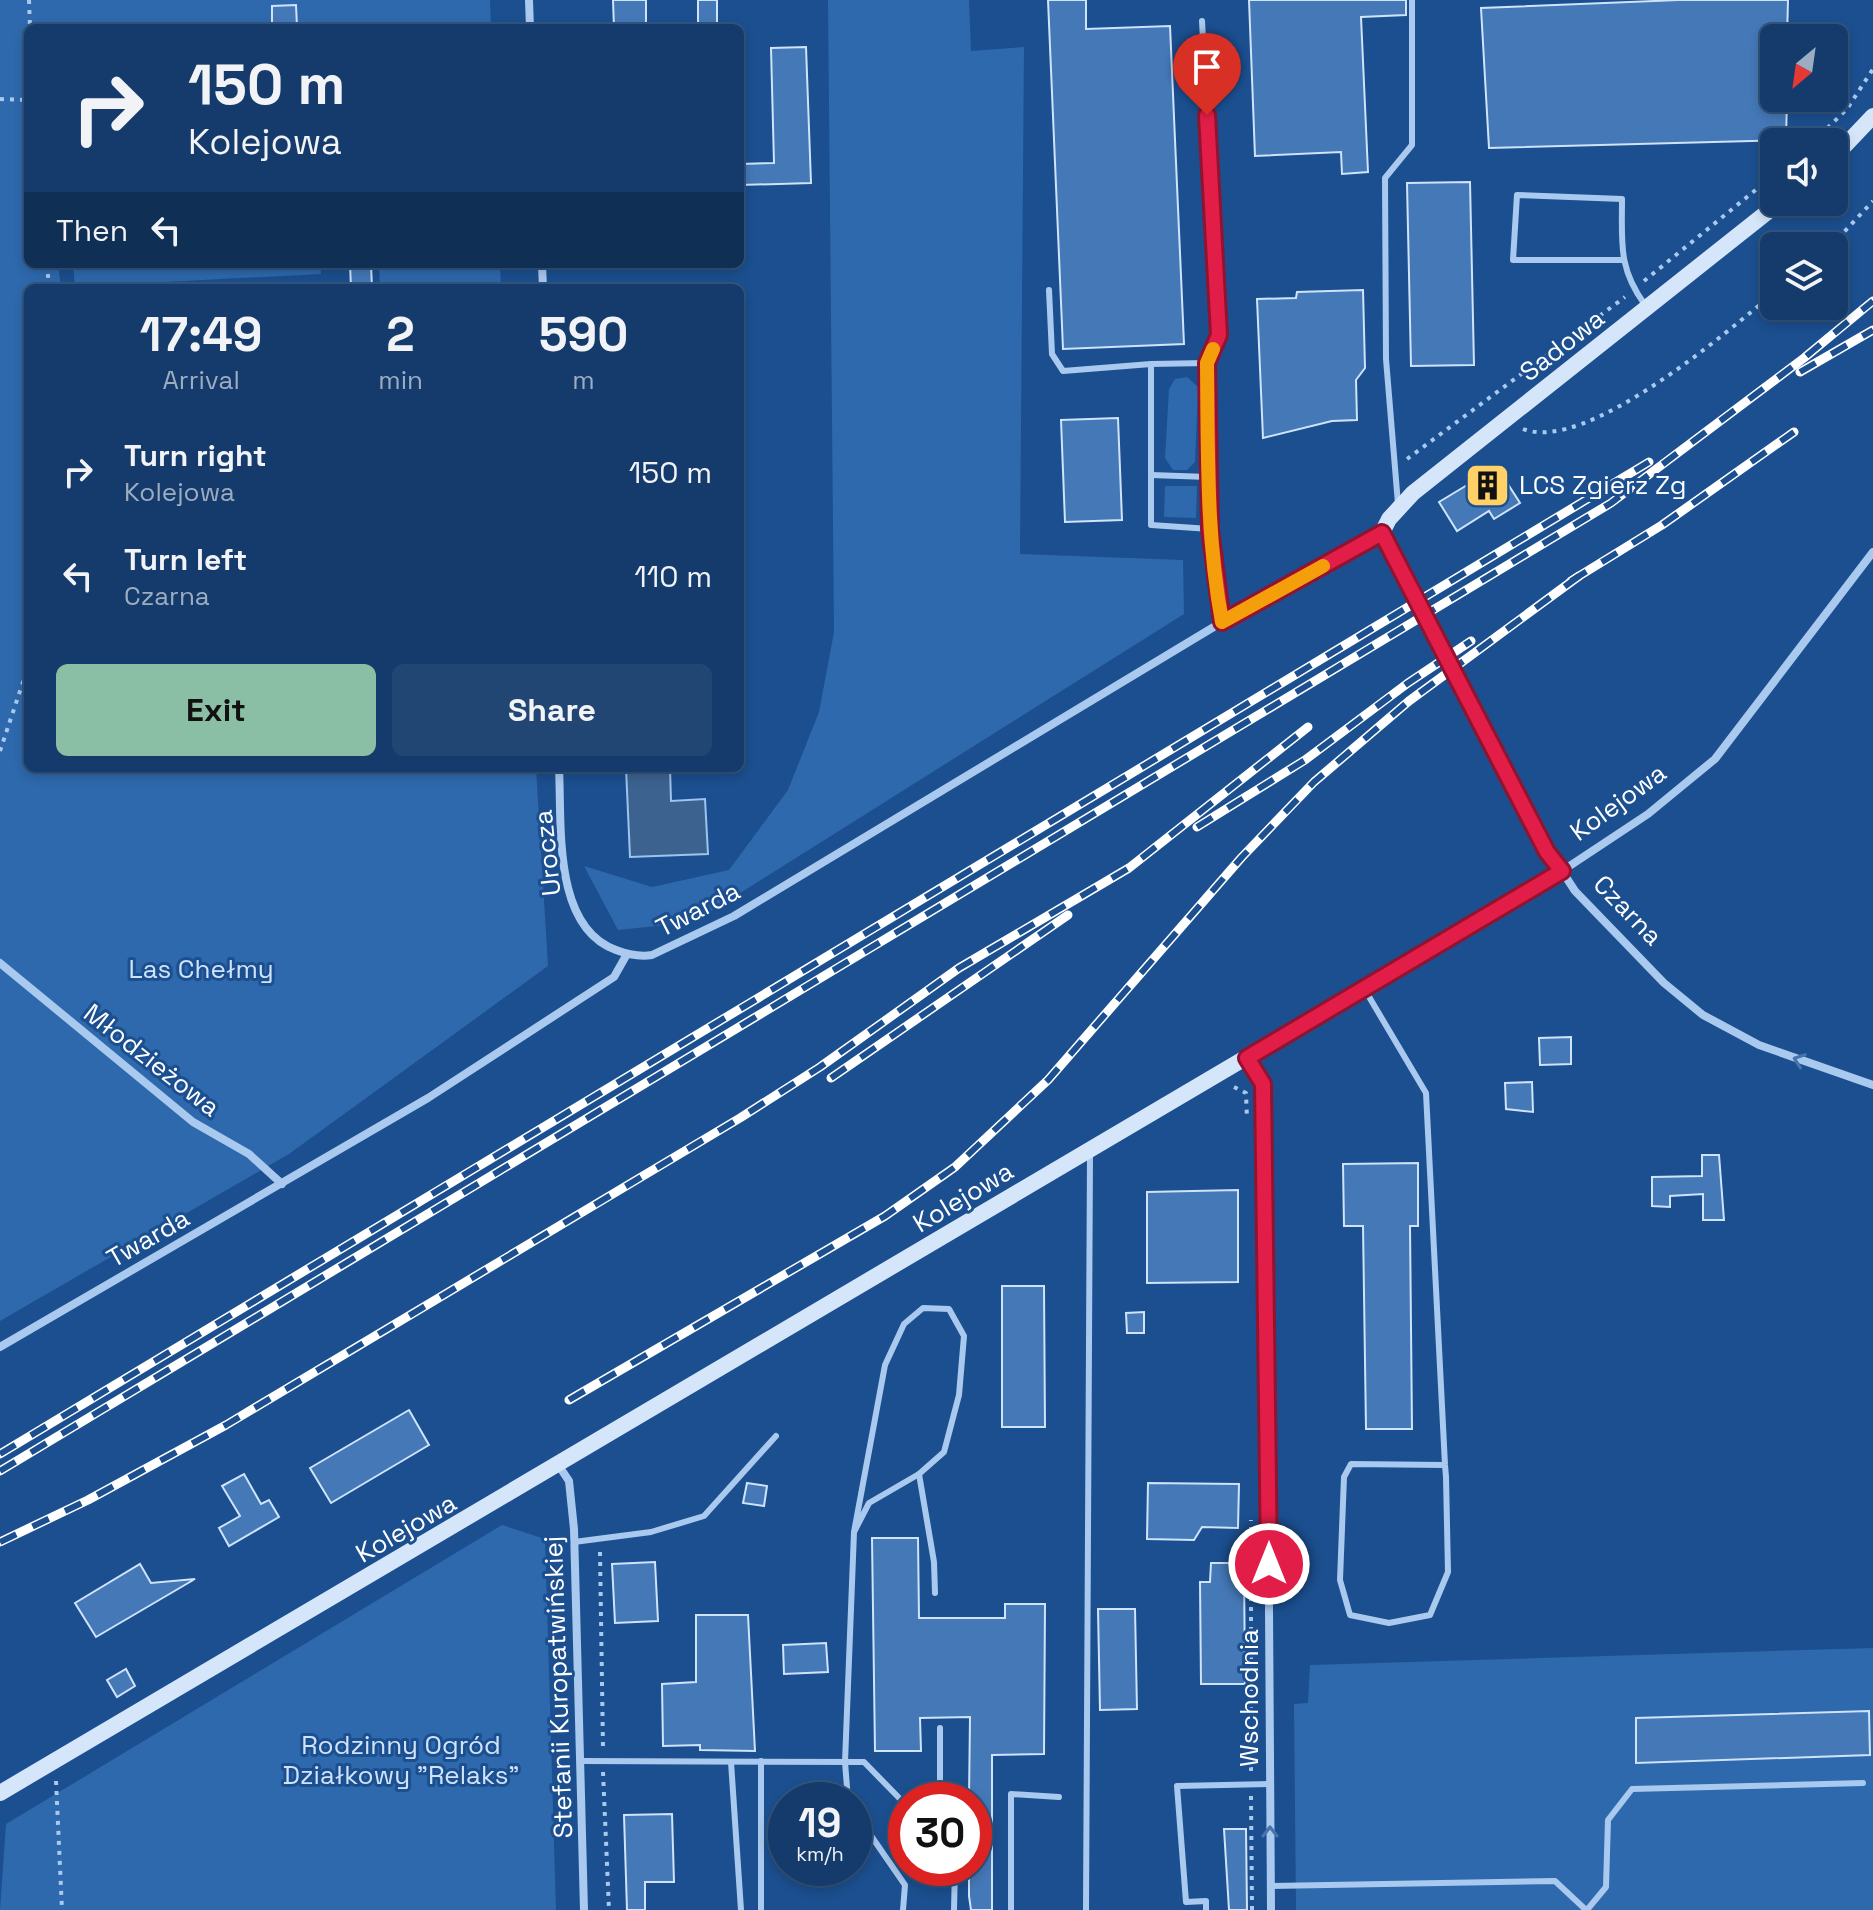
<!DOCTYPE html>
<html lang="en">
<head>
<meta charset="utf-8">
<style>
  :root { --surface:#143b6b; --page:#214673; --text:#f1f3f6; --muted:#9dadc1; --line:#33557e; --accent:#8abfa5 }
  body { margin:0; font-family:"Space Grotesk",sans-serif; background:var(--page); color:var(--text); height:100vh; display:flex; flex-direction:column; font-size:30px; white-space:nowrap }
  * { box-sizing:border-box; margin:0 }
  p { font-size:26px; color:var(--muted) }
  .icon { flex:none; width:44px; height:44px; fill:none; stroke:currentColor; stroke-width:2; stroke-linecap:round; stroke-linejoin:round }
  .map { position:relative; flex:1; overflow:hidden }
  .drawer { position:absolute; left:24px; top:284px; width:720px; height:488px; display:flex; flex-direction:column; background:var(--surface); border-radius:12px; box-shadow:0 4px 12px #0003,0 0 0 2px var(--line) }
  .drawer>* { flex:none }
  .guide { position:absolute; left:24px; top:24px; width:720px; height:244px; border-radius:12px; box-shadow:0 4px 12px #0003,0 0 0 2px var(--line); background:#143b6b; color:var(--text); overflow:hidden }
  .needle { width:52px; rotate:209deg }
  .tools { position:absolute; left:1760px; top:24px; display:grid; gap:16px }
  .tools a { display:grid; place-items:center; width:88px; height:88px; border-radius:12px; background:var(--surface); box-shadow:0 4px 12px #0003,0 0 0 2px var(--line); font-size:40px }
  .speed { position:absolute; left:768px; top:1782px; display:flex; gap:16px; font-size:40px; font-weight:700; text-align:center }
  .speed>* { display:grid; place-content:center; width:104px; height:104px; border-radius:50%; background:var(--surface); box-shadow:0 4px 12px #0003,0 0 0 2px var(--line); line-height:1 }
  .speed small { font-size:20px; font-weight:400 }
  .speed .limit { border:12px solid #d22; background:#fff; color:#111 }
  .pin { position:absolute; display:grid; place-items:center; width:68px; height:68px; color:#fff; margin:-82px -34px; border-radius:50% 50% 50% 0; rotate:-45deg; box-shadow:0 0 8px #0007 }
  .pin .icon { rotate:45deg }
  .me { position:absolute; width:88px; margin:-44px; rotate:0deg; stroke-linejoin:round; filter:drop-shadow(0 0 6px #0008) }
  .turn { display:flex; align-items:center; gap:28px; height:168px; padding:0 32px; font-size:36px }
  .turn .icon { width:104px; height:104px; stroke-width:2.5 }
  .turn b { display:block; font-size:56px; line-height:68px }
  .then { display:flex; align-items:center; height:76px; padding:0 32px; background:#0003; gap:16px; font-size:30px }
  .eta { display:flex; justify-content:space-evenly; align-items:center; height:136px; text-align:center }
  .eta b { font-size:48px; font-weight:700; line-height:56px }
  .primary-button { display:flex; gap:16px; margin-top:auto; padding:16px 32px }
  .primary-button a { flex:1; height:92px; border-radius:12px; background:var(--accent); color:#111; font-size:32px; font-weight:700; line-height:92px; text-align:center }
  .primary-button a+a { background:var(--page); color:var(--text) }
  ul { padding:0; list-style:none }
  li { display:flex; align-items:center; gap:24px; height:104px; padding:0 32px }
  li div { flex:1 }
  li b { display:block; font-size:30px }
  li em { font-style:normal }
  .map>svg:first-child { display:block }
</style>
</head>
<body>
<div class="map">
<svg width="1873" height="1910" viewBox="0 0 1873 1910">
  <rect width="100%" height="100%" fill="#1b4f8f"/>
  <g fill="#2e69ad">
    <polygon points="0,0 490,0 491,28 28,28 28,264 58,264 61,288 28,288 28,768 536,768 548,966 289,1154 0,1321"/>
    <polygon points="828,0 969,0 971,51 1024,47 1020,554 1183,560 1184,614 694,922 618,930 584,866 652,887 729,870 788,790 819,712 834,632"/>
    <polygon points="73,264 320,264 321,274 145,283 144,288 75,288"/>
    <polygon points="379,264 500,264 501,288 380,288"/>
    <polygon points="1187,377 1198,387 1195,462 1187,470 1173,470 1165,458 1169,389 1175,379"/>
    <polygon points="1165,486 1197,486 1196,518 1164,517"/>
    <polygon points="502,1525 545,1539 556,1910 0,1910 6,1824"/>
    <polygon points="1873,1648 1873,1910 1296,1910 1294,1704 1308,1703 1310,1665"/>
  </g>
  <polygon fill="#3c6290" stroke="#9cc4f0" stroke-width="2" points="626,768 670,768 671,801 705,799 708,854 630,857"/>
  <g fill="#4478b7" stroke="#cfe3fa" stroke-width="2">
    <polygon points="613,0 646,0 646,28 614,28"/>
    <rect x="698" y="0" width="19" height="28"/>
    <polygon points="1048,0 1086,0 1086,29 1170,26 1184,344 1063,349"/>
    <polygon points="1249,0 1406,0 1406,15 1361,17 1368,172 1342,174 1341,152 1255,156"/>
    <polygon points="1679,0 1788,0 1787,38 1774,38 1774,98 1787,98 1786,140 1489,148 1481,8"/>
    <polygon points="296,5 297,27 272,27 272,6"/>
    <polygon points="806,47 811,183 740,185 740,164 774,163 771,48"/>
    <polygon points="1470,182 1474,365 1411,366 1407,183"/>
    <polygon points="350,264 371,264 372,288 351,288"/>
    <polygon points="1363,290 1365,368 1356,380 1357,420 1332,421 1263,438 1257,299 1296,298 1297,292"/>
    <polygon points="1118,418 1122,520 1065,522 1061,420"/>
    <polygon points="1497,467 1520,503 1494,519 1489,511 1457,531 1439,502"/>
    <polygon points="1571,1037 1571,1064 1540,1065 1539,1038"/>
    <polygon points="1532,1082 1533,1112 1506,1109 1505,1083"/>
    <polygon points="1702,1155 1719,1155 1724,1220 1703,1220 1703,1194 1670,1196 1670,1207 1652,1206 1652,1177 1702,1176"/>
    <polygon points="1418,1163 1418,1226 1410,1226 1412,1429 1366,1429 1363,1226 1344,1226 1343,1164"/>
    <polygon points="1238,1190 1238,1282 1147,1283 1147,1192"/>
    <polygon points="1002,1286 1044,1286 1045,1427 1002,1427"/>
    <polygon points="1144,1312 1144,1333 1127,1333 1126,1313"/>
    <polygon points="409,1410 429,1445 331,1503 310,1468"/>
    <polygon points="244,1474 261,1504 269,1500 279,1517 229,1546 219,1528 240,1516 222,1486"/>
    <polygon points="747,1483 767,1486 764,1506 743,1503"/>
    <polygon points="1148,1483 1239,1484 1238,1528 1202,1527 1194,1540 1147,1539"/>
    <polygon points="872,1538 918,1538 919,1618 1005,1618 1005,1604 1045,1604 1044,1754 992,1755 992,1910 971,1910 969,1896 969,1868 974,1868 974,1800 969,1800 970,1717 920,1718 921,1751 875,1751"/>
    <polygon points="655,1562 658,1621 615,1623 612,1564"/>
    <polygon points="1211,1563 1244,1563 1245,1684 1201,1684 1200,1582 1210,1582"/>
    <polygon points="140,1564 151,1583 195,1579 96,1637 75,1603"/>
    <polygon points="1098,1609 1135,1609 1137,1709 1100,1710"/>
    <polygon points="696,1615 748,1615 755,1751 700,1750 700,1745 663,1746 662,1684 696,1682"/>
    <polygon points="826,1643 828,1672 784,1674 783,1645"/>
    <polygon points="126,1669 135,1686 117,1697 107,1680"/>
    <polygon points="1869,1711 1870,1755 1636,1763 1636,1718"/>
    <polygon points="672,1814 674,1882 645,1882 645,1910 627,1910 624,1815"/>
    <polygon points="1224,1829 1246,1829 1247,1910 1229,1910"/>
  </g>
  <g fill="none" stroke-linecap="round" stroke-linejoin="round">
    <g stroke="#a9c9ee" stroke-width="4" stroke-dasharray="4 6" stroke-linecap="butt">
      <polyline points="29,0 30,28"/>
      <polyline points="0,99 28,100"/>
      <polyline points="1813,142 1847,109 1873,69"/>
      <polyline points="1831,246 1873,201"/>
      <polyline points="47,264 49,288"/>
      <polyline points="1644,281 1774,175"/>
      <path d="M1523,429c63,25 205,-98 251,-136"/>
      <polyline points="1407,459 1625,297"/>
      <polyline points="0,751 28,667"/>
      <polyline points="1234,1087 1246,1093 1247,1119"/>
      <polyline points="600,1552 603,1748"/>
      <polyline points="1251,1771 1251,1520"/>
      <polyline points="603,1772 609,1910"/>
      <polyline points="56,1781 62,1910"/>
      <polyline points="1251,1796 1252,1910"/>
    </g>
    <g stroke="#a9c9ee" stroke-width="6">
      <polyline points="1202,21 1219,335 1207,363 1210,529 1222,622"/>
      <path d="M1622,260h-109l4,-65 105,4c0,44 -4,69 23,106"/>
      <polyline points="1049,290 1052,354 1063,371 1151,364"/>
      <polyline points="1207,363 1151,364 1151,525 1210,529"/>
      <polyline points="1151,475 1208,477"/>
      <polyline points="1398,504 1386,359 1385,178 1412,145 1412,0"/>
      <polyline points="1365,990 1426,1093 1445,1465 1446,1477 1448,1572 1430,1615 1389,1623 1350,1615 1340,1580 1344,1477 1351,1464 1445,1465"/>
      <polyline points="919,1474 934,1562 935,1593"/>
      <polyline points="574,1542 651,1532 704,1516 776,1436"/>
      <polyline points="580,1761 864,1762 906,1805"/>
      <polyline points="731,1762 741,1910"/>
      <polyline points="848,1800 845,1762 854,1532 869,1503 919,1474 944,1452 959,1395 964,1336 949,1309 923,1308 904,1324 885,1365 854,1532"/>
      <polyline points="940,1800 940,1728"/>
      <polyline points="854,1811 905,1885 903,1910"/>
      <polyline points="1271,1886 1555,1881 1586,1910"/>
      <polyline points="761,1910 761,1761"/>
      <polyline points="954,1910 955,1868"/>
      <polyline points="1011,1910 1011,1794 1059,1797"/>
      <polyline points="1086,1910 1090,1154"/>
      <polyline points="1206,1910 1206,1901 1186,1902 1177,1786 1270,1784"/>
      <polyline points="1587,1910 1606,1887 1608,1820 1632,1789 1863,1783"/>
    </g>
    <g stroke="#a9c9ee" stroke-width="8">
      <polyline points="529,0 530,28"/>
      <polyline points="542,264 543,288"/>
      <polyline points="1873,552 1715,759 1648,814 1562,871 1575,891 1664,983 1703,1015 1759,1045 1873,1085"/>
      <path d="M559,768c3,56 -7,159 57,182 13,5 23,7 36,5l82,-39 488,-294 160,-89"/>
      <polyline points="0,963 193,1122 249,1154 282,1184"/>
      <polyline points="1247,1058 1263,1084 1266,1157 1271,1910"/>
      <polyline points="0,1347 428,1098 614,977 627,954"/>
      <polyline points="559,1466 569,1481 574,1529 584,1910"/>
    </g>
    <g stroke="#d6e6fa" stroke-width="16">
      <polyline points="1834,157 1873,116"/>
      <polyline points="0,1793 1562,871 1547,852 1382,533 1389,519 1413,493 1780,202"/>
    </g>
    <defs>
      <g id="rail">
        <polyline points="1800,372 1873,330"/>
        <polyline points="1571,581 1662,525 1794,432"/>
        <polyline points="1197,827 1305,760 1408,683 1471,641"/>
        <polyline points="831,1078 1068,915"/>
        <polyline points="569,1400 885,1216 955,1167 1048,1080 1242,857 1314,782 1409,701 1579,576"/>
        <polyline points="0,1454 1649,462"/>
        <polyline points="0,1471 1611,503 1804,358 1873,301"/>
        <polyline points="0,1542 88,1500 226,1425 740,1118 820,1067 959,968 1129,868 1308,727"/>
      </g>
    </defs>
    <use href="#rail" stroke="#fff" stroke-width="9"/>
    <use href="#rail" stroke="#1b4f8f" stroke-width="6" stroke-dasharray="18" stroke-linecap="butt"/>
  </g>
  <defs><path id="oneway-chevron" d="M-2-3.5L2.5 0L-2 3.5" fill="none" stroke-width="1.6" stroke-linecap="round" stroke-linejoin="round" transform="scale(2)"/></defs>
  <g stroke="#4674ac">
    <use href="#oneway-chevron" transform="translate(1799 1060) rotate(-160)"/>
    <use href="#oneway-chevron" transform="translate(1270 1832) rotate(-90)"/>
  </g>
  <g fill="none" stroke-linecap="round" stroke-linejoin="round">
    <defs>
      <polyline id="route" points="1207,115 1219,335 1207,363 1210,529 1222,622 1382,533 1547,852 1562,871 1247,1058 1263,1084 1269,1564"/>
    </defs>
    <use href="#route" stroke="#92132f" stroke-width="20"/>
    <use href="#route" stroke="#e11d48" stroke-width="14"/>
    <path stroke="#f59e0b" stroke-width="14" d="M1213,349l-6,14c1,87 -1,173 15,259l101,-56"/>
  </g>
  <defs>
    <symbol id="building-square" viewBox="-11 -11 22 22"><rect x="-9" y="-9" width="18" height="18" rx="4" fill="#ffd166" stroke="#1b4f8f"/><path d="M-4-6H4V6H1V3H-1V6H-4ZM-2.5-4.3h1.7v1.8h-1.7ZM.8-4.3h1.7v1.8H.8ZM-2.5-1h1.7V.8h-1.7ZM.8-1h1.7V.8H.8Z" fill="#111"/></symbol>
  </defs>
  <g fill-rule="evenodd">
    <use href="#building-square" x="1462" y="460" width="51" height="51"/>
  </g>
  <g text-anchor="middle" stroke-width="6" stroke-linejoin="round" paint-order="stroke">
    <g font-size="26" fill="#fff" stroke="#1b4f8f">
      <text transform="translate(1562 345) rotate(-38)" y="9">Sadowa</text>
      <text transform="translate(1618 802) rotate(-36)" y="9">Kolejowa</text>
      <text transform="translate(547 853) rotate(-96)" y="9">Urocza</text>
      <text transform="translate(698 909) rotate(-27)" y="9">Twarda</text>
      <text transform="translate(1628 910) rotate(46)" y="9">Czarna</text>
      <text transform="translate(152 1060) rotate(38)" y="9">Młodzieżowa</text>
      <text transform="translate(963 1197) rotate(-31)" y="9">Kolejowa</text>
      <text transform="translate(148 1238) rotate(-30)" y="9">Twarda</text>
      <text transform="translate(406 1528) rotate(-30)" y="9">Kolejowa</text>
      <text transform="translate(558 1687) rotate(-92)" y="9">Stefanii Kuropatwińskiej</text>
      <text transform="translate(1249 1698) rotate(-90)" y="9">Wschodnia</text>
    </g>
    <g font-size="26" fill="#fff" stroke="#1b4f8f" text-anchor="start">
      <text x="1519" y="494">LCS Zgierz Zg</text>
    </g>
    <g font-size="26" fill="#cfe3fa" stroke="#1b4f8f">
      <text x="201" y="978">Las Chełmy</text>
      <text x="401" y="1754">Rodzinny Ogród<tspan x="401" dy="30">Działkowy "Relaks"</tspan></text>
    </g>
  </g>
</svg>
<div class="tools">
<a><svg class="needle" viewBox="-14 -14 28 28"><path d="M0-13l5 13h-10z" fill="#e53935"/><path d="M0 13l5-13h-10z" fill="#9dadc1"/></svg></a>
<a><svg class="icon" aria-label="sound" viewBox="0 0 24 24"><path d="M4 9h4l5-4v14l-5-4H4zM17 9q2 3 0 6"/></svg></a>
<a><svg class="icon" aria-label="layers" viewBox="0 0 24 24"><path d="M12 4l9 5-9 5-9-5zM3 14l9 5 9-5"/></svg></a>
</div>
<div class="speed"><div>19<small>km/h</small></div><div class="limit">30</div></div>
<div class="pin" style="left:1207px;top:115px;background:#d93025"><svg class="icon" aria-label="arrive" viewBox="0 0 24 24"><path d="M6 21V4h12l-3 4 3 4H6"/></svg></div>
<svg class="me" style="left:1269px;top:1564px" viewBox="-20 -20 40 40"><circle r="17" fill="#e11d48" stroke="#fff" stroke-width="3"/><path d="M0-11L8 9 0 5-8 9z" fill="#fff"/></svg>
<div class="guide">
<div class="turn"><svg class="icon" aria-label="right" viewBox="0 0 24 24"><path d="M7 20v-9h11M14 6l5 5-5 5"/></svg><div><b>150 m</b>Kolejowa</div></div>
<div class="then">Then<svg class="icon" aria-label="left" viewBox="0 0 24 24"><path d="M17 20v-9H6M10 6l-5 5 5 5"/></svg></div>
</div>
<section class="drawer">
<div class="eta">
<div><b>17:49</b><p>Arrival</p></div>
<div><b>2</b><p>min</p></div>
<div><b>590</b><p>m</p></div>
</div>
<ul>
<li><svg class="icon" aria-label="right" viewBox="0 0 24 24"><path d="M7 20v-9h11M14 6l5 5-5 5"/></svg><div><b>Turn right</b><p>Kolejowa</p></div><em>150 m</em></li>
<li><svg class="icon" aria-label="left" viewBox="0 0 24 24"><path d="M17 20v-9H6M10 6l-5 5 5 5"/></svg><div><b>Turn left</b><p>Czarna</p></div><em>110 m</em></li>
</ul>
<div class="primary-button"><a>Exit</a><a>Share</a></div>
</section>
</div>
</body>
</html>
